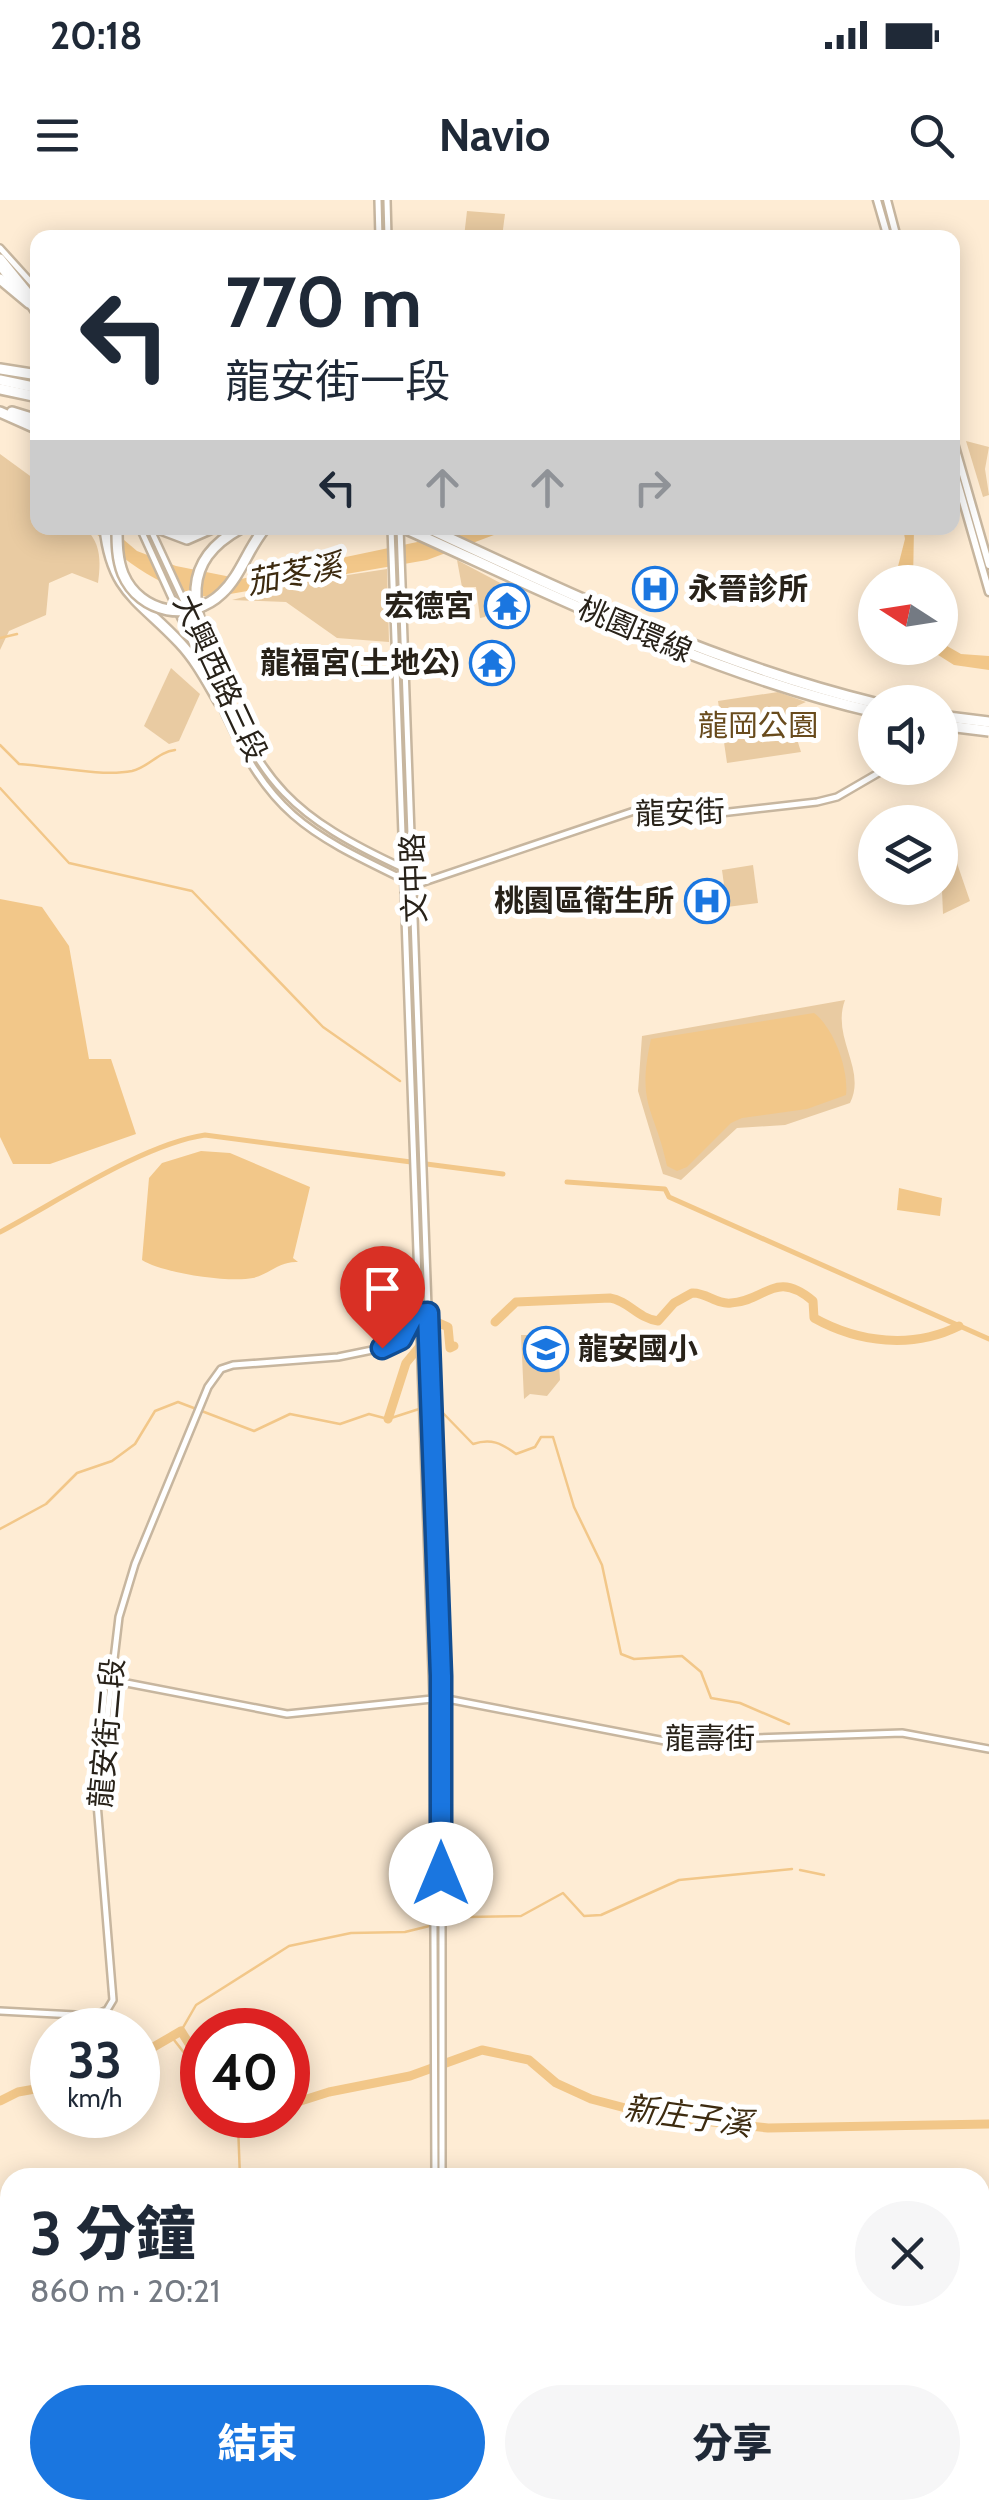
<!DOCTYPE html>
<html lang="zh-TW">
<head>
<meta charset="utf-8">
<style>
  :root { --surface:#fff; --page:#f6f6f7; --text:#1f2937; --muted:#747a83; --accent:#1a76e0 }
  body { margin:0; font-family:Cabin,"Noto Sans TC",sans-serif; background:var(--page); color:var(--text); height:100vh; display:flex; flex-direction:column; font-size:38px; white-space:nowrap }
  * { box-sizing:border-box; margin:0 }
  p { font-size:32px; color:var(--muted) }
  .icon { flex:none; width:55px; height:55px; fill:none; stroke:currentColor; stroke-width:2; stroke-linecap:round; stroke-linejoin:round }
  .map { position:relative; flex:1; overflow:hidden }
  .side { position:absolute; left:0px; top:1968px; width:990px; height:352px; display:flex; flex-direction:column; background:var(--surface); border-radius:30px 30px 0 0; box-shadow:0 5px 25px #0003 }
  .side>* { flex:none }
  .guide { position:absolute; left:30px; top:30px; width:930px; height:305px; border-radius:20px; box-shadow:0 5px 25px #0003; background:#fff; color:var(--text); overflow:hidden }
  .needle { width:65px; rotate:282deg }
  .controls { position:absolute; left:858px; top:365px; display:grid; gap:20px }
  .controls a { display:grid; place-items:center; width:100px; height:100px; border-radius:50%; background:var(--surface); box-shadow:0 5px 25px #0003; font-size:50px }
  .speed { position:absolute; left:30px; top:1808px; display:flex; gap:20px; font-size:50px; font-weight:700; text-align:center }
  .speed>* { display:grid; place-content:center; width:130px; height:130px; border-radius:50%; background:var(--surface); box-shadow:0 5px 25px #0003; line-height:1 }
  .speed small { font-size:25px; font-weight:400 }
  .speed .limit { border:15px solid #d22; background:#fff; color:#111 }
  .pin { position:absolute; display:grid; place-items:center; width:85px; height:85px; color:#fff; margin:-102px -42px; border-radius:50% 50% 50% 0; rotate:-45deg; box-shadow:0 0 10px #0007 }
  .pin .icon { rotate:45deg }
  .me { position:absolute; width:110px; margin:-55px; rotate:0deg; stroke-linejoin:round; filter:drop-shadow(0 0 8px #0008) }
  .turn { display:flex; align-items:center; gap:35px; height:210px; padding:0 30px; font-size:45px }
  .turn .icon { width:130px; height:130px; stroke-width:2.5 }
  .turn b { display:block; font-size:70px; line-height:85px }
  .lanes { display:flex; align-items:center; height:95px; padding:0 30px; background:#0003; justify-content:center; gap:50px; direction:ltr }
  .lanes .off { opacity:.35 }
  .round { display:grid; place-items:center; flex:none; width:105px; height:105px; border-radius:52px; background:var(--page) }
  .summary { display:flex; align-items:center; justify-content:space-between; height:170px; padding:0 30px }
  h1 { font-size:60px; font-weight:800; line-height:75px }
  .action { display:flex; gap:20px; margin-top:auto; padding:20px 30px }
  .action a { flex:1; height:115px; border-radius:60px; background:var(--accent); color:#fff; font-size:40px; font-weight:800; line-height:115px; text-align:center }
  .action a+a { background:var(--page); color:var(--text) }
  .status { display:flex; justify-content:space-between; align-items:center; height:70px; padding:0 50px; background:var(--surface); direction:ltr }
  .status svg { height:28px; fill:currentColor }
  header { display:flex; justify-content:space-between; align-items:center; height:130px; padding:0 30px; background:var(--surface); font-size:45px; font-weight:800 }
  .map>svg:first-child { display:block }
</style>
</head>
<body>
<div class="status"><b>20:18</b><svg viewBox="0 0 49 12"><path d="M0 12V9h3v3zM5 12V6h3v6zM10 12V3h3v9zM15 12V0h3v12zM26 1h20v11H26zM47 4h2v5h-2z"/></svg></div>
<header><svg class="icon" aria-label="menu" viewBox="0 0 24 24"><path d="M4 6h16M4 12h16M4 18h16"/></svg>Navio<svg class="icon" aria-label="search" viewBox="0 0 24 24"><circle cx="10" cy="10" r="6"/><path d="M15 15l6 6"/></svg></header>
<div class="map">
<svg width="989" height="2319" viewBox="0 0 989 2319">
  <rect width="100%" height="100%" fill="#feecd4"/>
  <g fill="#e9cba2">
    <polygon points="467,11 505,14 502,37 464,37"/>
    <polygon points="966,241 989,247 985,269 989,295 983,297"/>
    <path d="M0,254l37,27 1,47h47c16,15 16,33 13,55l-26,-10 -23,10 -3,32 -37,16 -9,19z"/>
    <polygon points="457,360 506,386 485,417 480,418 476,387 462,387"/>
    <polygon points="387,369 389,442 337,438 286,402 232,400 302,382"/>
    <polygon points="171,468 200,494 179,541 169,544 144,526"/>
    <polygon points="778,492 806,502 797,506 792,523 801,552 727,563 718,501"/>
    <polygon points="949,640 970,701 943,714 940,644"/>
    <polygon points="753,665 758,703 727,707 722,670"/>
    <path d="M845,800c-14,38 22,69 5,103l-65,22 -48,3 -56,52 -18,-6 -25,-83 4,-55z"/>
    <polygon points="521,1135 527,1135 528,1140 545,1135 558,1146 560,1180 547,1196 530,1194 524,1199"/>
    <polygon points="988,2223 989,2319 966,2319 962,2310 980,2310 980,2226"/>
  </g>
  <g fill="#f2c789">
    <path d="M91,328h19l27,23 39,15 65,13 243,-51h29l-86,32 -214,37c-41,-1 -96,-39 -122,-69z"/>
    <polygon points="903,328 914,328 913,382 894,382 905,339"/>
    <polygon points="940,442 961,454 989,456 989,470 954,465 927,448 940,448"/>
    <polygon points="0,699 42,707 69,746 89,859 111,859 136,934 50,964 13,964 0,937"/>
    <path d="M814,813c20,15 35,57 32,82l-39,14 -65,9 -11,5 -44,44 -10,4 -10,-5c-12,-58 -31,-60 -16,-127z"/>
    <path d="M201,951l29,2 80,34 -17,71 5,4c-19,-1 -28,12 -45,16 -24,5 -91,-5 -111,-18l7,-82 13,-15z"/>
    <polygon points="899,988 942,998 940,1016 897,1010"/>
  </g>
  <g fill="none" stroke-linecap="round" stroke-linejoin="round">
    <g stroke="#f2c789" stroke-width="2.5">
      <polyline points="0,438 17,434"/>
      <path d="M0,545l19,19c33,2 82,13 113,7 17,-4 26,-19 43,-21"/>
      <polyline points="0,588 69,663 192,691 323,827 400,881"/>
      <path d="M432,1210l10,2 31,32c18,-6 28,-1 43,10l19,-7 6,-10h12l21,70 28,58 19,89 13,5 48,-3 19,16 10,26 29,5 49,21"/>
      <polyline points="0,1329 46,1304 77,1273 112,1261 135,1244 155,1211 178,1202 254,1231 290,1214 340,1224 369,1214 388,1219 419,1209"/>
      <polyline points="800,1670 824,1675"/>
      <polyline points="181,1831 196,1805 289,1746 351,1733 405,1732 466,1717 521,1716 563,1693 584,1716 601,1715 679,1680 792,1669"/>
      <polyline points="171,1836 192,1863 197,1905 202,1915"/>
      <polyline points="225,1915 238,1924 240,1978"/>
    </g>
    <g stroke="#f2c789" stroke-width="5">
      <polyline points="567,982 665,989 669,997 989,1139"/>
      <path d="M0,1032c57,-30 143,-88 205,-97l298,39"/>
      <polyline points="980,2029 989,2025"/>
      <polyline points="777,2319 780,2310"/>
    </g>
    <g stroke="#f2c789" stroke-width="9">
      <path d="M495,1122l21,-20 94,-4c19,3 27,20 48,23l16,-18 18,-10c14,-1 25,12 39,10 35,-2 44,-34 82,-2l1,17c45,25 99,31 145,8"/>
      <polyline points="388,1219 406,1163 439,1123 448,1127 450,1148 454,1146"/>
      <polyline points="138,1856 181,1831 202,1864"/>
      <polyline points="0,1901 18,1892 52,1886"/>
      <polyline points="288,1905 329,1892 410,1876 482,1850 529,1860 556,1883 591,1899 656,1916 768,1928 989,1924"/>
    </g>
    <defs>
      <g id="minor">
        <polyline points="378,0 379,38"/>
        <polyline points="387,0 388,38"/>
        <polyline points="0,48 38,90"/>
        <polyline points="0,68 17,89"/>
        <polyline points="27,101 38,117"/>
        <polyline points="140,328 205,471"/>
        <polyline points="150,328 200,436"/>
        <polyline points="391,328 433,1498 435,1978"/>
        <polyline points="400,328 442,1498 442,1978"/>
        <path d="M215,469c46,116 76,147 190,200l8,14"/>
        <path d="M220,503c51,115 86,129 195,182"/>
        <polyline points="415,685 643,608 703,615 817,602 837,597 887,568"/>
        <polyline points="111,1480 287,1514 442,1498 665,1541 902,1533 989,1549"/>
        <polyline points="0,1811 94,1816 107,1810 113,1800 97,1603 119,1417 135,1364 208,1187 221,1169 233,1165 338,1157 382,1148 401,1139 419,1112"/>
        <polyline points="432,2319 433,2310"/>
        <polyline points="439,2319 440,2310"/>
      </g>
      <g id="major">
        <polyline points="877,0 888,38"/>
        <polyline points="887,0 897,38"/>
        <polyline points="952,236 989,365"/>
        <polyline points="952,263 989,392"/>
      </g>
      <g id="highway">
        <polyline points="0,59 38,106"/>
        <polyline points="0,79 29,103"/>
        <polyline points="0,169 38,175"/>
        <polyline points="0,180 38,188"/>
        <polyline points="0,189 38,197"/>
        <polyline points="0,212 38,229"/>
        <polyline points="12,212 38,220"/>
        <path d="M105,328c7,65 35,72 75,115 17,18 28,40 40,60"/>
        <polyline points="158,328 187,339 212,328"/>
        <path d="M404,328c153,69 306,146 471,184"/>
        <path d="M428,328c145,68 291,137 447,175"/>
        <path d="M214,467c-20,-58 -37,-104 27,-139"/>
      </g>
    </defs>
    <use href="#minor" stroke="#c7b69f" stroke-width="10"/>
    <use href="#major" stroke="#c7b69f" stroke-width="11"/>
    <use href="#highway" stroke="#c7b69f" stroke-width="14"/>
    <use href="#minor" stroke="#fff" stroke-width="5"/>
    <use href="#major" stroke="#fff" stroke-width="6"/>
    <use href="#highway" stroke="#fff" stroke-width="9"/>
    <defs>
      <g id="highway-bridge">
        <path d="M117,328c0,15 0,31 6,46 17,40 68,49 99,19 19,-18 26,-45 43,-65"/>
        <polyline points="940,516 989,522"/>
        <polyline points="940,525 989,531"/>
      </g>
    </defs>
    <use href="#highway-bridge" stroke="#c7b69f" stroke-width="14" stroke-linecap="butt"/>
    <use href="#highway-bridge" stroke="#fff" stroke-width="9"/>
  </g>
  <g fill="none" stroke-linecap="round" stroke-linejoin="round">
    <defs>
      <polyline id="route" points="382,1148 401,1139 414,1114 428,1113 441,1476 441,1674"/>
    </defs>
    <use href="#route" stroke="#114d92" stroke-width="25"/>
    <use href="#route" stroke="#1a76e0" stroke-width="18"/>
  </g>
  <defs>
    <symbol id="hospital-ring" viewBox="-11 -11 22 22"><circle r="9.5" fill="#fff" stroke="#1a76e0" stroke-width="1.5"/><path d="M-5-5h3v3.5h4V-5h3V5h-3V1.5h-4V5h-3Z" fill="#1a76e0"/></symbol>
    <symbol id="temple-ring" viewBox="-11 -11 22 22"><circle r="9.5" fill="#fff" stroke="#1a76e0" stroke-width="1.5"/><path d="M0-6L5-2H3V0L6.5 2.5H4V6H1.5V3h-3V6H-4V2.5H-6.5L-3 0V-2H-5Z" fill="#1a76e0"/></symbol>
    <symbol id="school-ring" viewBox="-11 -11 22 22"><circle r="9.5" fill="#fff" stroke="#1a76e0" stroke-width="1.5"/><path d="M0-5L7-2L0 1L-7-2ZM-4 1L0 2.5L4 1V4Q0 6-4 4Z" fill="#1a76e0"/></symbol>
  </defs>
  <g fill-rule="evenodd">
    <use href="#hospital-ring" x="630" y="364" width="50" height="50"/>
    <use href="#temple-ring" x="482" y="381" width="50" height="50"/>
    <use href="#temple-ring" x="467" y="438" width="50" height="50"/>
    <use href="#hospital-ring" x="682" y="676" width="50" height="50"/>
    <use href="#school-ring" x="521" y="1124" width="50" height="50"/>
  </g>
  <g text-anchor="middle" stroke-width="10" stroke-linejoin="round" paint-order="stroke">
    <g font-size="30" font-weight="bold" fill="#282219" stroke="#fff" text-anchor="end">
      <text x="688" y="399" text-anchor="start">永晉診所</text>
      <text x="474" y="416">宏德宮</text>
      <text x="460" y="473">龍福宮(土地公)</text>
      <text x="674" y="711">桃園區衛生所</text>
      <text x="578" y="1159" text-anchor="start">龍安國小</text>
    </g>
    <g font-size="30" fill="#282219" stroke="#fff">
      <text transform="translate(635 430) rotate(23)" y="10">桃園環線</text>
      <text transform="translate(220 478) rotate(65)" y="10">大興西路三段</text>
      <text transform="translate(680 613) rotate(-2)" y="10">龍安街</text>
      <text transform="translate(414 678) rotate(-92)" y="10">文中路</text>
      <text transform="translate(107 1533) rotate(-85)" y="10">龍安街二段</text>
      <text x="710" y="1549">龍壽街</text>
    </g>
    <g font-size="30" fill="#684b1d" stroke="#fff">
      <text x="758" y="536">龍岡公園</text>
    </g>
    <g font-size="32" font-style="italic" fill="#3d2b10" stroke="#fff">
      <text transform="translate(294 374) rotate(-11)" y="11">茄苳溪</text>
      <text transform="translate(688 1916) rotate(8)" y="11">新庄子溪</text>
    </g>
  </g>
</svg>
<div class="controls">
<a><svg class="needle" viewBox="-14 -14 28 28"><path d="M0-13l5 13h-10z" fill="#e53935"/><path d="M0 13l5-13h-10z" fill="#747a83"/></svg></a>
<a><svg class="icon" aria-label="sound" viewBox="0 0 24 24"><path d="M4 9h4l5-4v14l-5-4H4zM17 9q2 3 0 6"/></svg></a>
<a><svg class="icon" aria-label="layers" viewBox="0 0 24 24"><path d="M12 4l9 5-9 5-9-5zM3 14l9 5 9-5"/></svg></a>
</div>
<div class="speed"><div>33<small>km/h</small></div><div class="limit">40</div></div>
<div class="pin" style="left:382px;top:1148px;background:#d93025"><svg class="icon" aria-label="arrive" viewBox="0 0 24 24"><path d="M6 21V4h12l-3 4 3 4H6"/></svg></div>
<svg class="me" style="left:441px;top:1674px" viewBox="-20 -20 40 40"><circle r="19" fill="#fff"/><path d="M0-13L10 11 0 6-10 11z" fill="#1a76e0"/></svg>
<div class="guide">
<div class="turn"><svg class="icon" aria-label="left" viewBox="0 0 24 24"><path d="M17 20v-9H6M10 6l-5 5 5 5"/></svg><div><b>770 m</b>龍安街一段</div></div>
<div class="lanes"><svg class="icon" aria-label="left" viewBox="0 0 24 24"><path d="M17 20v-9H6M10 6l-5 5 5 5"/></svg><svg class="icon off" aria-label="ahead" viewBox="0 0 24 24"><path d="M12 20V5M6 11l6-6 6 6"/></svg><svg class="icon off" aria-label="ahead" viewBox="0 0 24 24"><path d="M12 20V5M6 11l6-6 6 6"/></svg><svg class="icon off" aria-label="right" viewBox="0 0 24 24"><path d="M7 20v-9h11M14 6l5 5-5 5"/></svg></div>
</div>
<section class="side">
<div class="summary"><div><h1>3 分鐘</h1><p>860 m · 20:21</p></div><a class="round"><svg class="icon" aria-label="close" viewBox="0 0 24 24"><path d="M6 6l12 12M18 6L6 18"/></svg></a></div>
<div class="action"><a>結束</a><a>分享</a></div>
</section>
</div>
</body>
</html>
